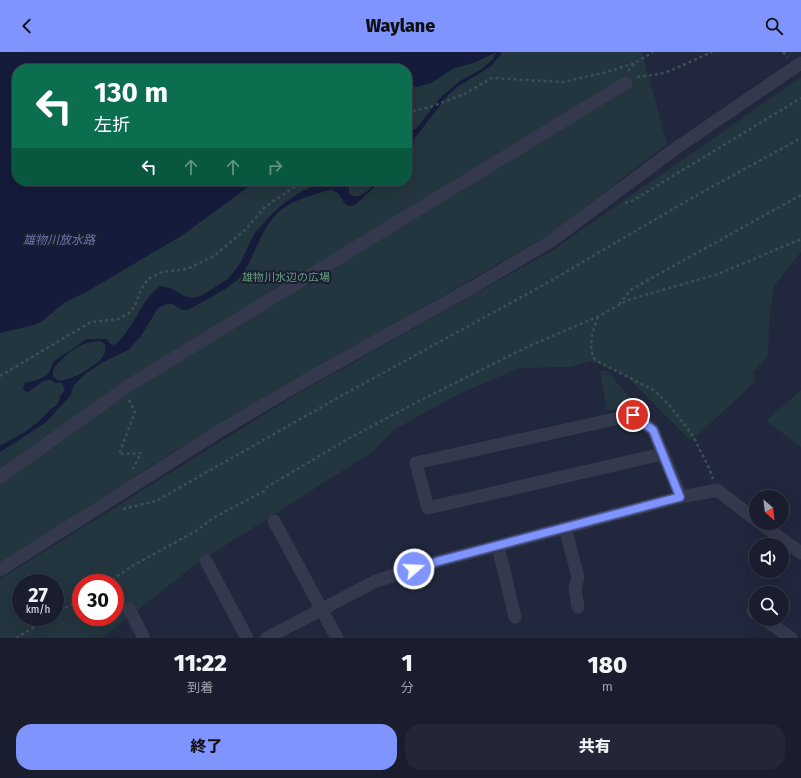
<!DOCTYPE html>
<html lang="ja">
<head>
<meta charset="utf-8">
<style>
  :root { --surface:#191d2e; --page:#222636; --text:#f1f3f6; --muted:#9fa2aa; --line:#373b4a; --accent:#7f94ff }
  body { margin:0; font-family:"Fira Sans","Noto Sans JP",sans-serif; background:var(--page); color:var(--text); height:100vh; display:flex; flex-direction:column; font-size:15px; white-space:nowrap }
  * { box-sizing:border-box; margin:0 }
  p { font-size:13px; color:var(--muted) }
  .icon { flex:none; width:22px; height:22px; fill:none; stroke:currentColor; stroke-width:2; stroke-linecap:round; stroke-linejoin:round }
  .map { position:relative; height:586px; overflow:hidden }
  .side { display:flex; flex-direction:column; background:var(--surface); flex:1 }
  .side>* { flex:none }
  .hud { position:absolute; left:12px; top:12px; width:400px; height:122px; border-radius:16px; box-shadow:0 4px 16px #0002,0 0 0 1px var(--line); background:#0b6e4f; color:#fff; overflow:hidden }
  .needle { width:26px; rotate:152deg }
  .fabs { position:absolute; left:749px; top:438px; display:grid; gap:8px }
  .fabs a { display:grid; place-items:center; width:40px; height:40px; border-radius:50%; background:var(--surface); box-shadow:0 4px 16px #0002,0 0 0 1px var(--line); font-size:20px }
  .speed { position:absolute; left:12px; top:522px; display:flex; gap:8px; font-size:20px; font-weight:700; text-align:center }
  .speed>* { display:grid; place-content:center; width:52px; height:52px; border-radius:50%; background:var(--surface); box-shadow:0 4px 16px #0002,0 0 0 1px var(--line); line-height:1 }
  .speed small { font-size:10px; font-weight:400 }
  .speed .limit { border:6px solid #d22; background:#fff; color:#111 }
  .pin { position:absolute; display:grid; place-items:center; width:34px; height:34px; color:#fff; margin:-17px; border:2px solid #fff; border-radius:50%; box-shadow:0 1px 4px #0007 }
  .me { position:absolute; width:44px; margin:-22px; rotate:71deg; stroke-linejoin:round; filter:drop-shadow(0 0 3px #0008) }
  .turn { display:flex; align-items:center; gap:14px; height:84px; padding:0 16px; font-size:18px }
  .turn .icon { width:52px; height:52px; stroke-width:2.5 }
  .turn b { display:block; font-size:28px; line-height:34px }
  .lanes { display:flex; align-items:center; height:38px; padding:0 16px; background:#0003; justify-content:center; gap:20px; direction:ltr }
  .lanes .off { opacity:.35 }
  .eta { display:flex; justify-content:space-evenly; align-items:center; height:68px; text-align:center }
  .eta b { font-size:24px; font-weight:800; line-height:28px }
  .primary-button { display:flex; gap:8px; margin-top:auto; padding:8px 16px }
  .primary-button a { flex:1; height:46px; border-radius:16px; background:var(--accent); color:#111; font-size:16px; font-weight:800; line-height:46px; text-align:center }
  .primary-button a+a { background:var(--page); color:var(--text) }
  header { display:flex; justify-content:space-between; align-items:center; height:52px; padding:0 16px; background:var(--accent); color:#111; font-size:18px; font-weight:800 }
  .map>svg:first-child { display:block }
</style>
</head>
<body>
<header><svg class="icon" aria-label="back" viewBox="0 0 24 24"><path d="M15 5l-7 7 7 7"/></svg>Waylane<svg class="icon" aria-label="search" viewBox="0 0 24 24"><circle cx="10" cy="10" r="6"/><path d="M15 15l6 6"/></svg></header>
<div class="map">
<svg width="801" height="586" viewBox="0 0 801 586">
  <rect width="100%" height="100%" fill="#21273d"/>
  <g fill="#23353e" fill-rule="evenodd">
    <polygon points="497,0 642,0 667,92 555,179 178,397 0,511 0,281 33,273 41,270 65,250 86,240 181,184 257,129 407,129 407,30 431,31 454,16 473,11"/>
    <path d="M801,25v175l-27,34 -5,35 -1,36 -15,15 2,10 -64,59 -67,-67 -34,-13 -19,6 -52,1 -62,27 -63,35 -22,22 -177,113 -93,73h-102v-59l292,-182 261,-147zM21,531h34v34h-34zM81,531h34v34h-34z"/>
    <polygon points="600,319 607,319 637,353 607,359"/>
    <polygon points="801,338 801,395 766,369"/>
  </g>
  <g fill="#141b3b" fill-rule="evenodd">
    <polygon points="0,0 501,0 501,3 490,15 457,35 448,43 414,87 411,103 407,106 407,82 417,76 440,46 460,29 482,17 493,7 497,0 473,11 454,16 431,31 415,35 412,29 407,30 407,17 17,17 17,129 256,129 181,184 86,240 65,250 41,270 33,273 0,281"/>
    <path d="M345,129h4v13c11,8 21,-6 29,-13h3l-26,24 -4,1 -5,-1 -8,-12 -8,-4c-17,7 -33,9 -48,20 -22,17 -26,48 -42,68 -8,10 -40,26 -52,33h-6l-9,-6h-6l-9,4 -17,28 -13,14 -25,12 -18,12 -11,11 -4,11 -25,27 -45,29v-6l25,-14 13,-10 14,-14 5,-3 2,-4 1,-5 5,-6 -3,-7h-7l-4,-3 -8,1 -15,11 -3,-1 -2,-3 2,-5 12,-3 10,-5 3,-4 3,-9 34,-23h20l3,5 4,1c21,-16 25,-43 46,-59l10,2 14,8 9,2 8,-2 27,-17 12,-15 14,-30 17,-19 12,-11 16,-11 16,-8 10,-1 16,1 3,-2zM100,289l5,3c1,5 0,11 -4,15 -6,7 -37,27 -45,20 -13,-9 18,-31 26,-34 5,-3 12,-3 18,-4z"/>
  </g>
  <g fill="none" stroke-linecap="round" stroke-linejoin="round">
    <g stroke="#3c4e56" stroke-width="2.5" stroke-dasharray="3 3" stroke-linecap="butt">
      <polyline points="783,0 788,5"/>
      <polyline points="628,19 635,11 653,0"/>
      <polyline points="637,25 659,22 672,18 712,0"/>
      <polyline points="407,61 433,54 464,42 492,26 563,30 607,20 635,11"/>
      <polyline points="625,151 632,149 801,46"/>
      <polyline points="619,252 632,237 801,143"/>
      <path d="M598,265c-5,15 -11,28 -3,43l60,31 15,15 23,30 16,32 4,11"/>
      <polyline points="0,324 91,270 118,267 131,260 136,251 141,237 148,227 162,220 187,217 214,204 245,178 265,155 303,129"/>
      <polyline points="129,348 135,360 119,402 141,401 133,417"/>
      <polyline points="123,457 156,449 341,344 547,231 690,147 801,86"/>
      <polyline points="107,531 134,513 196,479 213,466 264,439 267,435 346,388 419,349 527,295 599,264 628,248 718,222 801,187"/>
      <polyline points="55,562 81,547"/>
      <polyline points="16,586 51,565"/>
    </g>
    <g stroke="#35394d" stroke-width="13">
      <polyline points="662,402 428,456 416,411 633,363 653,378 681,445"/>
      <polyline points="0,425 128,334 626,31"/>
      <polyline points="274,469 337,586"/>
      <polyline points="760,471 801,501"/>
      <polyline points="565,476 578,525 575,537 578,555"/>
      <polyline points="498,494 515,565"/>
      <polyline points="206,509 247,586"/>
      <polyline points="0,518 223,377 303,330 475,234 551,189 672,99 801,11"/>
      <polyline points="756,554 753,559 756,561"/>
      <polyline points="129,557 144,586"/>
      <polyline points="764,567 791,586"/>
      <polyline points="267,586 376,529 439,509 681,445 717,438 756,468"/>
    </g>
  </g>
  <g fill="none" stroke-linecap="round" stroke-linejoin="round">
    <defs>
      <polyline id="route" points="414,517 439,509 680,445 653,378 633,363"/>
    </defs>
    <use href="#route" stroke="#5360a6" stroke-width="10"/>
    <use href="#route" stroke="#7f94ff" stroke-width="7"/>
  </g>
  <g text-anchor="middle" stroke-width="4" stroke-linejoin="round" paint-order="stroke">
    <g font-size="11" fill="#669b7e" stroke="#1a1f32">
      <text x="286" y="229">雄物川水辺の広場</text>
    </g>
    <g font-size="12" font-style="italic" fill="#6774aa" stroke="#1a1f32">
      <text x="59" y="192">雄物川放水路</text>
    </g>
  </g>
</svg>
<div class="fabs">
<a><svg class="needle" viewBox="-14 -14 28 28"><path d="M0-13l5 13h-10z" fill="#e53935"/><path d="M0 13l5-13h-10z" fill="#9fa2aa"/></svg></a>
<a><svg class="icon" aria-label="sound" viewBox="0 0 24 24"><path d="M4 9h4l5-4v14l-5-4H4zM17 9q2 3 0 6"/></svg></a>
<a><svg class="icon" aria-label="search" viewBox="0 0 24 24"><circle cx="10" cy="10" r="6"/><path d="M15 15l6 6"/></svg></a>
</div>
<div class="speed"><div>27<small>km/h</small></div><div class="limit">30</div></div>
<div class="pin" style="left:633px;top:363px;background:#d93025"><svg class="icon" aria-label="arrive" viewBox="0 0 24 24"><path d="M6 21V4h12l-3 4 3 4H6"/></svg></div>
<svg class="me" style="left:414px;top:517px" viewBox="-20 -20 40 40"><circle r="17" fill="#7f94ff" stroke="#fff" stroke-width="3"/><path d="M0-11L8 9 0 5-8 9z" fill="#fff"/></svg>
<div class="hud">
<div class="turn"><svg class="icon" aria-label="left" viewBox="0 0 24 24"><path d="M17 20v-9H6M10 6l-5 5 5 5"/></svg><div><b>130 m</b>左折</div></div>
<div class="lanes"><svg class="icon" aria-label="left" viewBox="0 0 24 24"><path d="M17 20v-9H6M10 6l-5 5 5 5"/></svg><svg class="icon off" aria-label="ahead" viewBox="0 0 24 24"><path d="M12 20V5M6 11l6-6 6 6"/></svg><svg class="icon off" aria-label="ahead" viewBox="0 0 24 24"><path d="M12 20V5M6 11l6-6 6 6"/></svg><svg class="icon off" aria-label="right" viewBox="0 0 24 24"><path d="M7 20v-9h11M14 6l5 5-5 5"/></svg></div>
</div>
</div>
<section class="side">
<div class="eta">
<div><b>11:22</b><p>到着</p></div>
<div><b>1</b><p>分</p></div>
<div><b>180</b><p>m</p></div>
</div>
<div class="primary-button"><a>終了</a><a>共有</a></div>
</section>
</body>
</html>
